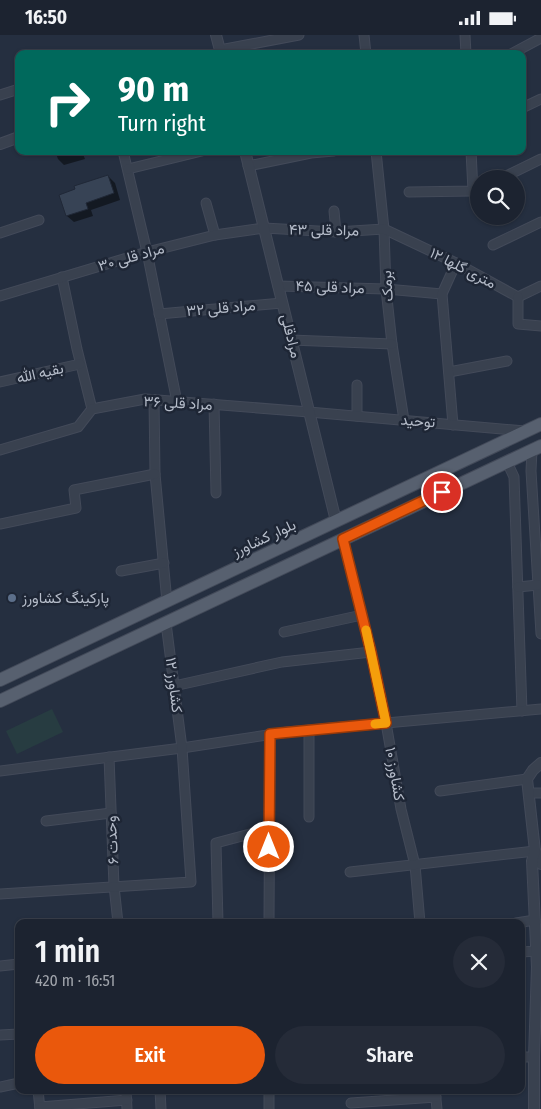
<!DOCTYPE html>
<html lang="en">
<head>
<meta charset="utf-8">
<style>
  :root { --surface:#1c2330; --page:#252b38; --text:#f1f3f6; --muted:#a0a4ab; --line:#3a404c; --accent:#ea580c }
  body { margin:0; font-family:"Fira Sans Condensed",Vazirmatn,sans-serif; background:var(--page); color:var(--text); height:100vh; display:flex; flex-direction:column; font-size:19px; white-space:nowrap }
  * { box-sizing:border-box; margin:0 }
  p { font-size:16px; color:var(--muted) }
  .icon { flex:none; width:28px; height:28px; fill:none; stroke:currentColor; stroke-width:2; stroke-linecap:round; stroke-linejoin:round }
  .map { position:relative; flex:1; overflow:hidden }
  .panel { position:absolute; left:15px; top:884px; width:510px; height:175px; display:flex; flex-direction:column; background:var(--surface); border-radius:10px; box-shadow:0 1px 4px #0004,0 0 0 1px var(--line) }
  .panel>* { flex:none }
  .guide { position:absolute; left:15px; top:15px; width:511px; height:105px; border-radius:10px; box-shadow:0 1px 4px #0004,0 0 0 1px var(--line); background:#00695c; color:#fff; overflow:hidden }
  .controls { position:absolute; left:470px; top:135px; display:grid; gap:10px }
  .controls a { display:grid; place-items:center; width:55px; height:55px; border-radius:50%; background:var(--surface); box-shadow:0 1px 4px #0004,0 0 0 1px var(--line); font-size:25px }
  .pin { position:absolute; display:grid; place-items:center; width:42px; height:42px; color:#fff; margin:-21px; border:2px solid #fff; border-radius:50%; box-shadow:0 1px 5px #0007 }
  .me { position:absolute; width:55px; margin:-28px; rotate:0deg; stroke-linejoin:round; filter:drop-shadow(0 0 4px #0008) }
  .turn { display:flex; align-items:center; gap:18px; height:105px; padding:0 20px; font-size:22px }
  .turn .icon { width:65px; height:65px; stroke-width:2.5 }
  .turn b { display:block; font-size:35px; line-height:42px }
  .round { display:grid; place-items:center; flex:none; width:52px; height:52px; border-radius:26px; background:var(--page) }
  .overview { display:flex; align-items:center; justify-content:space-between; height:85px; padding:0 20px }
  h1 { font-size:30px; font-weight:600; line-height:38px }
  .action { display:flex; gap:10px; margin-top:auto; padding:10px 20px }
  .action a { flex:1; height:58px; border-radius:30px; background:var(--accent); color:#fff; font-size:20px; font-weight:600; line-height:58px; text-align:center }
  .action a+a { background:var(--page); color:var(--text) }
  .status { display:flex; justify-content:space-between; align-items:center; height:35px; padding:0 25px; background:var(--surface); direction:ltr }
  .status svg { height:14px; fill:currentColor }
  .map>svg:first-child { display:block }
</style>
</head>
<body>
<div class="status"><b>16:50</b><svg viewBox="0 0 49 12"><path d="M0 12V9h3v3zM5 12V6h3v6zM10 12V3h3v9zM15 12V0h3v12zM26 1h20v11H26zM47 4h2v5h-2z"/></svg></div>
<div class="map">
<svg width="541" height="1074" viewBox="0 0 541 1074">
  <rect width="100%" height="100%" fill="#252f40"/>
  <polygon fill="#273c41" points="52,674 63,697 17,719 6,696"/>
  <g fill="#0007">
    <polygon points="55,116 93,116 83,119 85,124 64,130 58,124"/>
    <polygon points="108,141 115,148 120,165 91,175 93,181 74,187 67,181 60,161 77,155"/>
  </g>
  <polygon fill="#374355" stroke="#202837" points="108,140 114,158 86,168 88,174 66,181 59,160 75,154 74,151"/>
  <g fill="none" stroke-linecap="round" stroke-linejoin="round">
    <defs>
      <g id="minor">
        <polyline points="364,0 366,19"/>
        <polyline points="465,0 466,19"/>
        <polyline points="220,15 299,0"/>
        <polyline points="511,19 541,3"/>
        <polyline points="0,60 19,54"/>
        <polyline points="522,73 541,64"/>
        <polyline points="123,116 147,217 177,367"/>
        <polyline points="376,116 384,194 386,254 392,309 404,385"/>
        <polyline points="471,116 473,156"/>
        <polyline points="248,131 311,118 334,116"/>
        <polyline points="128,134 202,116"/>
        <polyline points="500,144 541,124"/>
        <polyline points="409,157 473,156 479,154"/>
        <polyline points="206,168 215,200"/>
        <polyline points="334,176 336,197"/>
        <polyline points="0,198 39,185"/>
        <polyline points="493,210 541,187"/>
        <polyline points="62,242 77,314 92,374"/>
        <polyline points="278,251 386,254 442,259"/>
        <polyline points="0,261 147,217 215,200 264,193 336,197 384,194 456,228 518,262 541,251"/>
        <polyline points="518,262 518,289 541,291"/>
        <polyline points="159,279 282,268"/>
        <polyline points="291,305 392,309"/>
        <polyline points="449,337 507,326"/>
        <polyline points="0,347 80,329"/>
        <polyline points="357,350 357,381"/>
        <polyline points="154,365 155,439 167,567"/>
        <polyline points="214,369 216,458"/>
        <polyline points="453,390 442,259 456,228"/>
        <polyline points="0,415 78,392 92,374 145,364 309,377 525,396"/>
        <polyline points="532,415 531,436 541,599"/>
        <polyline points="507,427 514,442 522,676"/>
        <polyline points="0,489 76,473 74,455 155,439"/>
        <polyline points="343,504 371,617 386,688 401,774 415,830 420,888"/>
        <polyline points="121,536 164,528"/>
        <polyline points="518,552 538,550"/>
        <polyline points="284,597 362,580"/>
        <polyline points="174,651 282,627 371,617"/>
        <polyline points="109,722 114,851 118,888"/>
        <polyline points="0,736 182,713 287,697 541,674"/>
        <polyline points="440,756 527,744"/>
        <polyline points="529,758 541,758"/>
        <polyline points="309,782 309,695"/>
        <polyline points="46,786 111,778"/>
        <polyline points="350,837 535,816"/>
        <polyline points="0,859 191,847 182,713 166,588"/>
        <polyline points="218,888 216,808 269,794"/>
        <polyline points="269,888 270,699"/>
        <polyline points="516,888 535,885"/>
        <polyline points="521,917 537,916"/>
        <polyline points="0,931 19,929"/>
        <polyline points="0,1000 19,999"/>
        <polyline points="521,1022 534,1022"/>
        <polyline points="0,1052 19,1048"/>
        <polyline points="38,1055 40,1074"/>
        <polyline points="126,1055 127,1074"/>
        <polyline points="160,1055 161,1074"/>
        <polyline points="269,1055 269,1074"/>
        <polyline points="435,1055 437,1074"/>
        <polyline points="351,1068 436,1062"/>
        <polyline points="40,1072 127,1065"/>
      </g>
      <g id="tertiary">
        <polyline points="216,0 221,19"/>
        <polyline points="0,109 19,102"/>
        <polyline points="245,116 336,486"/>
        <polyline points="535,816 541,825 541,829"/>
        <polyline points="534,1074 534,1022 537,932 532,826 535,816 527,744 533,735 541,728"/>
      </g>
      <g id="primary">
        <polyline points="0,645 541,389"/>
        <polyline points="0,666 541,411"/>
      </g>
    </defs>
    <use href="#minor" stroke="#434a59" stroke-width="11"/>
    <use href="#tertiary" stroke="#434a59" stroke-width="12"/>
    <use href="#primary" stroke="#434a59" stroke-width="14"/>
    <use href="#minor" stroke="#39414f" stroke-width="9"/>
    <use href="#tertiary" stroke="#39414f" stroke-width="10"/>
    <use href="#primary" stroke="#57606f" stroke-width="12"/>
  </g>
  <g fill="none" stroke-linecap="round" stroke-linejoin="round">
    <defs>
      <polyline id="route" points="269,812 270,699 386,688 371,617 343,504 442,457"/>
    </defs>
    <use href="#route" stroke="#983908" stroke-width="12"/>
    <use href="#route" stroke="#ea580c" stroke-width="9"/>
    <polyline stroke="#f59e0b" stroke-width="9" points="366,595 386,688 375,689"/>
  </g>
  <circle fill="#5c6f8a" stroke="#1e2635" stroke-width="2" cx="12" cy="563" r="5"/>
  <g text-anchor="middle" stroke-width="5" stroke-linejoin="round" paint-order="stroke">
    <g font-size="15" fill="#b6bdca" stroke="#1e2635">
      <text transform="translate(324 195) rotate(1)" y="5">مراد قلی ۴۳</text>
      <text transform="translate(131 222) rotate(-16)" y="5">مراد قلی ۳۰</text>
      <text transform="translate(463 233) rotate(27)" y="5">۱۲ متری گلها</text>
      <text transform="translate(387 251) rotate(-94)" y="5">برمک</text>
      <text transform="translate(330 252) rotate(2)" y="5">مراد قلی ۴۵</text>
      <text transform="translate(221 273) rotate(-5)" y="5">مراد قلی ۳۲</text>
      <text transform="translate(291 301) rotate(76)" y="5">مرادقلی</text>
      <text transform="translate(40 338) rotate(-13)" y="5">بقیه الله</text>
      <text transform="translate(178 368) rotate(3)" y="5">مراد قلی ۳۶</text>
      <text transform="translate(418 386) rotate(5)" y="5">توحید</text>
      <text transform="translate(264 503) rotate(-25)" y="5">بلوار کشاورز</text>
      <text transform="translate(174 650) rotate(83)" y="5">کشاورز ۱۲</text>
      <text transform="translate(395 739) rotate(80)" y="5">کشاورز ۱۰</text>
      <text transform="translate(112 805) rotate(-93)" y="5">وحدت ۶</text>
    </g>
    <g font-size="15" fill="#b6bdca" stroke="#1e2635" text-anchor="start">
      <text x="22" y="568">پارکینگ کشاورز</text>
    </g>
  </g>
</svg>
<div class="controls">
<a><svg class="icon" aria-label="search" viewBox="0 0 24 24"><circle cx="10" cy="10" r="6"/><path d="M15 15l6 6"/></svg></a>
</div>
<div class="pin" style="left:442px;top:457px;background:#d93025"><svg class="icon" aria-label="arrive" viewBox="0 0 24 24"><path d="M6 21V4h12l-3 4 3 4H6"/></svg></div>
<svg class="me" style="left:269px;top:812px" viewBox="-20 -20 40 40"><circle r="17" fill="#ea580c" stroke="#fff" stroke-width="3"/><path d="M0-11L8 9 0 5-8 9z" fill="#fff"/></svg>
<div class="guide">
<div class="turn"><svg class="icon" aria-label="right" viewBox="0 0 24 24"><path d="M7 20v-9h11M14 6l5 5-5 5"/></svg><div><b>90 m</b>Turn right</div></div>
</div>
<section class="panel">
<div class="overview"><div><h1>1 min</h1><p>420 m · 16:51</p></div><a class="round"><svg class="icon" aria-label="close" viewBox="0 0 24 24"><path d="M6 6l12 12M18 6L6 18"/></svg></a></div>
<div class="action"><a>Exit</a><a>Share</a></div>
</section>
</div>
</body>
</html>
